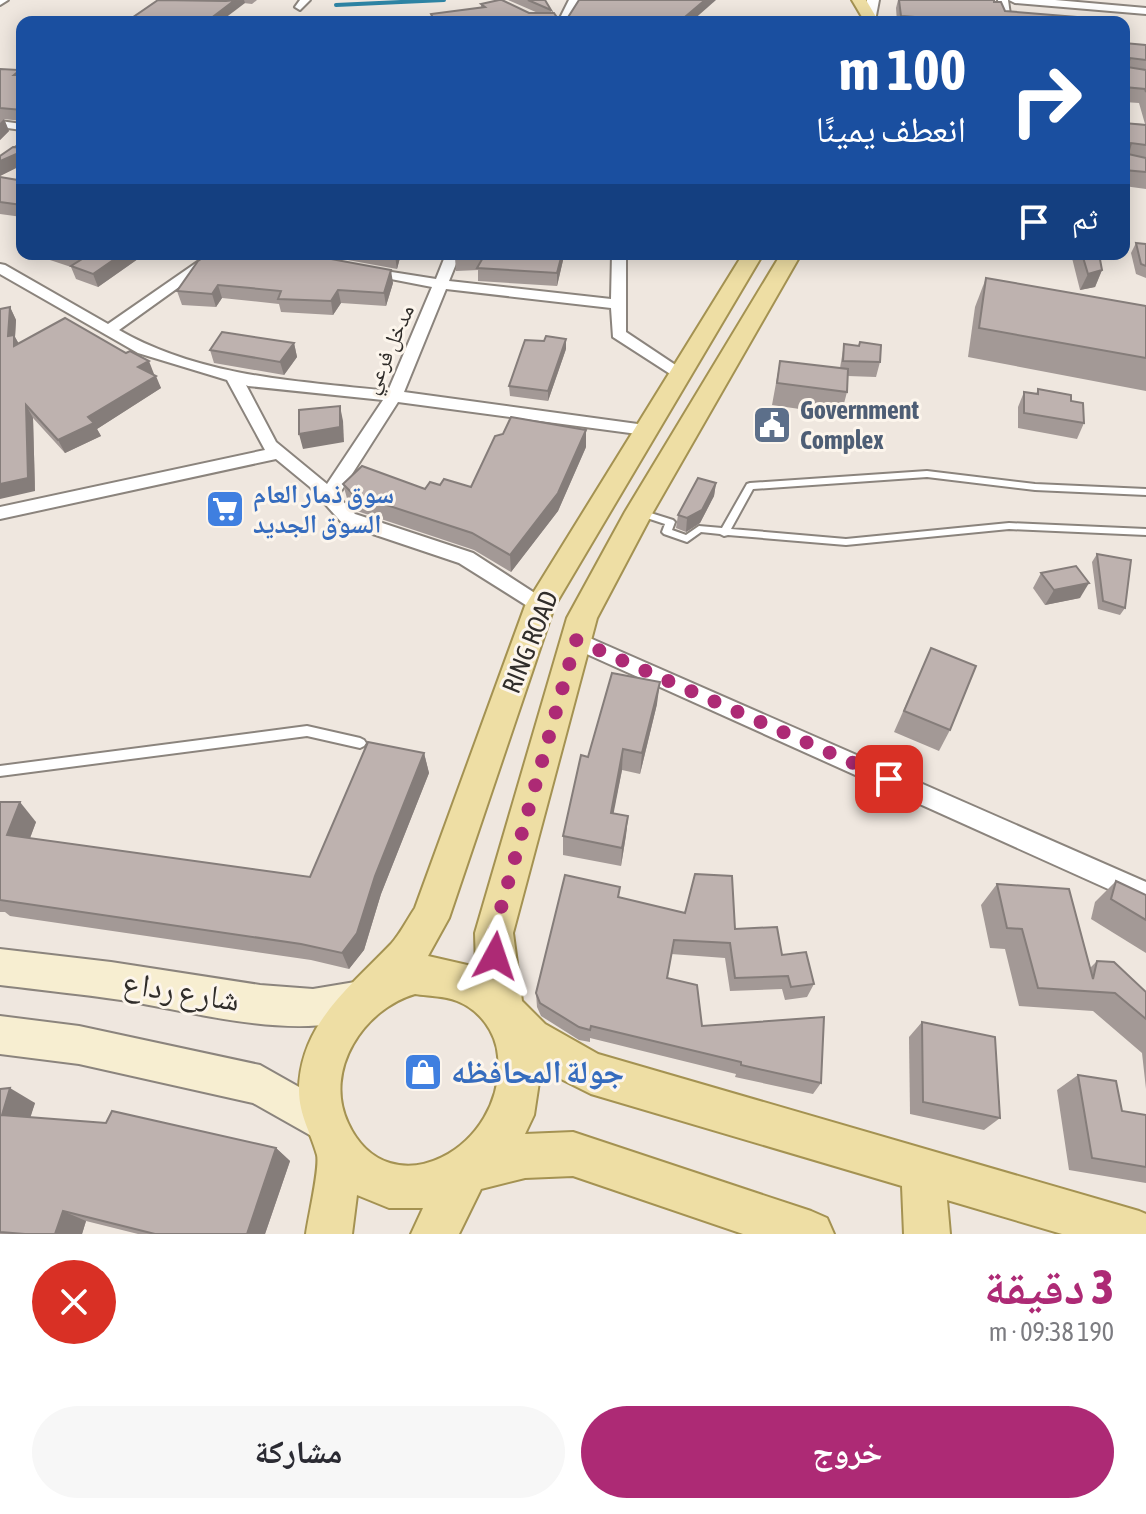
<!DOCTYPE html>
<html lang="ar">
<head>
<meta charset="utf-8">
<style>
  :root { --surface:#fff; --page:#f7f7f7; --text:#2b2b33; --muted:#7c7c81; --accent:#ad2a75 }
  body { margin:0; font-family:"Asap Condensed","Noto Naskh Arabic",sans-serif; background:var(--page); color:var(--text); direction:rtl; height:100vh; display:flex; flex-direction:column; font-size:30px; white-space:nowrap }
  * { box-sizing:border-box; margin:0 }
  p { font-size:26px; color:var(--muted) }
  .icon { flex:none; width:44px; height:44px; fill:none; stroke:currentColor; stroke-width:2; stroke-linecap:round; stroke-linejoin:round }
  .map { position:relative; height:1234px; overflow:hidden; direction:ltr }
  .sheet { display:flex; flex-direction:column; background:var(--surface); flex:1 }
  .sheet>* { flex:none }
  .hud { position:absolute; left:16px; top:16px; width:1114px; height:244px; border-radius:16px; box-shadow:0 4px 20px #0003; direction:rtl; background:#1a4fa0; color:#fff; overflow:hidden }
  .pin { position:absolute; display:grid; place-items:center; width:68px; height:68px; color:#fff; margin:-34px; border-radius:16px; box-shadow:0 4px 12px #0006 }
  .me { position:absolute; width:88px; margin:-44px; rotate:5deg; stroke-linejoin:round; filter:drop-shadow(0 0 6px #0008) }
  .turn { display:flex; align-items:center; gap:28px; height:168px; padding:0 32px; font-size:36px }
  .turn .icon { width:104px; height:104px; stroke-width:2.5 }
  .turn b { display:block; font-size:56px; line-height:68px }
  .then { display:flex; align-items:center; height:76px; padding:0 32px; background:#0003; gap:16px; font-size:30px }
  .round { display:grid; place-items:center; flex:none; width:84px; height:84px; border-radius:42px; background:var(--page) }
  .overview { display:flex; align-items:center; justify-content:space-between; height:136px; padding:0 32px }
  h1 { font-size:48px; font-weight:800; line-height:60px; color:var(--accent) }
  .cta { display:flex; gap:16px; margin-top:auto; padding:16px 32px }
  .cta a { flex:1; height:92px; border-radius:48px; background:var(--accent); color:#fff; font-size:32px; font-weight:800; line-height:92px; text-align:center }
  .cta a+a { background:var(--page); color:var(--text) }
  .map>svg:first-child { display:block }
</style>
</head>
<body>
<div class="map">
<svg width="1146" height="1234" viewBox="0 0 1146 1234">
  <rect width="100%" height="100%" fill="#efe7df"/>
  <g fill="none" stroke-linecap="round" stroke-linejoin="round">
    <polyline stroke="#2e84a4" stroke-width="4" points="336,5 444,0"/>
    <defs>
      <g id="service">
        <polygon points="927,471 1035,484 1146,489 1146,495 1035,490 927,477 753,489 731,529 846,539 1009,523 1146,529 1146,535 1009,529 846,545 728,535 724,536 720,534 701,532 687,542 664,534 662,532 665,524 638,515 636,513 641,510 673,520 675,522 672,530 686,535 699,526 722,528 747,484 750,483"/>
        <polygon points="307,726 360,738 364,740 366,743 364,746 360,748 307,736 0,776 0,766"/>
      </g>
      <g id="minor">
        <polygon points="0,0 8,0 0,5"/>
        <polygon points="300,0 310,0 300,10 295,7"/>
        <polygon points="569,0 579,0 568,22 558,22"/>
        <polygon points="998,0 1008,0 1011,22 1001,22"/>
        <polygon points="0,121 22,124 22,130 0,127"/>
        <polygon points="22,143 22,153 0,169 0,159"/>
        <path d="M209,254h16l-106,76c82,47 177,51 269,61l44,-104 -72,-14v-6l76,12 10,-25h14l-11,27 162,18 1,-45h14v78l63,42 -2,3h-12l-62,-40 -2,-29 -165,-19 -42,103 241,33 8,5 -8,5 -247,-33 -60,94 17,18 118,39 74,48 3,5 -3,5 -7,3 -81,-51 -116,-39 -33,-37 -34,-28 -276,60v-12l265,-57 -38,-70 -89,-27 -138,-79v-10l5,1 103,59zM246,385l2,1 135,14 -56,84 -51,-42z"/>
        <polygon points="576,632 1146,882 1146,906 569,646 566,640 569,634"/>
      </g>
      <g id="tertiary">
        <polygon points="867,0 879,0 875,21 865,19"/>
        <polygon points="1009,0 1055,0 1146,8 1146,14 1015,3"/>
      </g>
      <g id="secondary">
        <path d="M0,949l111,13 149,23 53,4 48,-8 13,6 6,13 -6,13c-73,31 -177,-1 -253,-13 -40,-6 -81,-10 -121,-15z"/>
        <polygon points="0,1016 79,1026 260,1065 338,1109 344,1123 338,1137 324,1143 253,1103 79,1064 0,1054"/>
      </g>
      <g id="primary">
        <polygon points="852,0 866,0 879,22 865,22"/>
        <path d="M743,254h20l-209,353 -105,311 -21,38 48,11 -1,-34 92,-315 58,-106 156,-258h20l-148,258 -56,106 -84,315 9,68 23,23 53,30 541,157 7,3v20h-84l-115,-34 3,34h-46l-2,-48 -311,-92 -50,-25 -7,46 -9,19 48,-2 238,79 16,7 7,16h-91l-170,-58 -48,2 -44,11 -22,45h-48l12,-26h-34l-32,-13 -5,39h-46c2,-16 14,-66 11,-79 -6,-22 -18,-40 -18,-65 1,-66 51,-103 92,-146 9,-10 16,-24 24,-36l110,-302zM415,994c13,2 30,2 42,7 23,9 39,31 41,55 9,92 -109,156 -150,67 -25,-53 16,-114 67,-129z"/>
      </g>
    </defs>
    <use href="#service" stroke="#8b847d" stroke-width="4"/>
    <use href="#minor" stroke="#8b847d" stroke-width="4"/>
    <use href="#tertiary" stroke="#8b847d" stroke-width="4"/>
    <use href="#secondary" stroke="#8b847d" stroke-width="4"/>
    <use href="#primary" stroke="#a49252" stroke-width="4"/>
    <use href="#service" fill="#fff" fill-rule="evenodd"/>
    <use href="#minor" fill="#fff" fill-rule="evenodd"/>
    <use href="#tertiary" fill="#fff" fill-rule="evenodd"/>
    <use href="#secondary" fill="#f7eed1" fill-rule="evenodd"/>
    <use href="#primary" fill="#eedea4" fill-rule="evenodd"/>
  </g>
  <g fill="#a39996">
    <polygon points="228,0 257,0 252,4 226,1"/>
    <polygon points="508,0 545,0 551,10 551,13 560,22 432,22 431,14 481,8 481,4 529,13 538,13"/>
    <polygon points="898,0 994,0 1005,11 1102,22 897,22 896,8"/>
    <polygon points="1124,43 1146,45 1146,189 1124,186 1124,123 1145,124 1139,103 1124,102"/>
    <polygon points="0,69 22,75 22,121 4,119 9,131 0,140"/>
    <polygon points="22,148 22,217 0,214 0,177 18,180 19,174 16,168 0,176 0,156"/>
    <polygon points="1136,243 1146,244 1146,278 1136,274 1131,253"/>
    <polygon points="37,254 145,254 98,287 76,279 71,267 38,256"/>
    <polygon points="209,254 393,283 386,306 341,303 333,315 281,312 279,304 222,298 216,307 182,305 177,291"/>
    <polygon points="315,254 401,254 397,269"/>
    <polygon points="456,254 582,254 582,256 564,256 557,286 478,281 478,270 456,271 455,258"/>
    <polygon points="990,254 1030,254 1028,260"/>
    <polygon points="1071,254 1099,254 1102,270 1095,287 1080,290"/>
    <polygon points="986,278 1146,306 1146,391 968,357 975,307"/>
    <polygon points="10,307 16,320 15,337 19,344 154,374 153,374 161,388 97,429 101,436 65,453 33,418 35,491"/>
    <polygon points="294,343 297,357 284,375 214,363 210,350"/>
    <polygon points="844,344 880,362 876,377 848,376 847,392 841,415 772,405 780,361 840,368"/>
    <polygon points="566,349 548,401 510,396 509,386"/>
    <polygon points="1038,389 1071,401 1084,423 1077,439 1018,428 1018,407 1024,392 1036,394"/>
    <polygon points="586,447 558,511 511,572 474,550 357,511 348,502 343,484 425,489 440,485 471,487"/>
    <polygon points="716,483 714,496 700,523 686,532 676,528 678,515"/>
    <polygon points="1097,554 1125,608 1120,615 1098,609 1092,562"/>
    <polygon points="1041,573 1080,598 1045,605 1033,588"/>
    <polygon points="931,648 950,730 939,751 894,732"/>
    <polygon points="657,704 640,774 622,770 613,813 628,816 626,835 621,866 563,855 563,836 588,757"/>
    <polygon points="424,753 429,773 381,894 364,950 349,969 311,960 10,916 5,912 0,912 0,802 36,822 30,838 310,877"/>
    <polygon points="1116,881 1146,895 1146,953 1091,919 1095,902"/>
    <polygon points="997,884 1090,968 1097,961 1146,992 1146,1089 1142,1053 1093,1011 1019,1006 1005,949 990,948 981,905"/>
    <polygon points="619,897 735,929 782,955 814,984 807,997 785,1000 782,989 730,991 725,958 671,954 667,978 702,1026 821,1083 813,1094 735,1077 736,1074 590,1038 590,1042 579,1040 541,1016 537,1007 536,993"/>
    <polygon points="922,1022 1000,1118 984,1130 910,1114 909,1037"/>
    <polygon points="1078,1075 1122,1111 1146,1115 1146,1183 1069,1170 1057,1090"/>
    <polygon points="0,1089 35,1103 30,1117 276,1148 290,1161 265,1234 138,1234 86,1221 82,1234 0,1234"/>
  </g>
  <g fill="#857d7a">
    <polygon points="235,0 244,0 245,3 220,22 206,22"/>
    <polygon points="705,0 716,0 691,22 679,22"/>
    <polygon points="4,119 9,131 0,140 0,123"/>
    <polygon points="21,152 22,166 15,166 16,168 0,176 0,161"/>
    <polygon points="122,254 145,254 98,287 93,274"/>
    <polygon points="396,254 401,254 397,269 395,256"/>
    <polygon points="562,254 564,254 564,256 557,286 557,273"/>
    <polygon points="391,270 393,283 386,306 384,293"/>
    <polygon points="1102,270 1095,287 1080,290 1088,274"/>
    <polygon points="218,285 222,298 216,307 212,294"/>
    <polygon points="338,290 341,303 333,315 331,301"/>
    <polygon points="10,307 16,320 15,337 21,348 21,359 8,336"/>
    <polygon points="566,339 566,349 548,401 548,391"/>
    <polygon points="294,343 297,357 284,375 280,362"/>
    <polygon points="149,361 154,374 143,380 138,367"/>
    <polygon points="156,376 161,388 97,429 101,436 65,453 58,440 88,417"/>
    <polygon points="26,405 33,418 35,491 0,499 0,484"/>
    <polygon points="340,406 343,421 344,442 303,449 299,434"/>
    <polygon points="586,430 586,447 558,511 511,572 510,555"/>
    <polygon points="716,483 714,496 700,523 686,532 687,518"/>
    <polygon points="1089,583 1080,598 1045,605 1054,590"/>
    <polygon points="660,682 657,704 640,774 642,753"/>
    <polygon points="623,749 622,770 610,832 611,813"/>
    <polygon points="424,753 429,773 381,894 364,950 349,969 342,953 375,876"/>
    <polygon points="20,802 36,822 24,854 7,835"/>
    <polygon points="628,816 626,835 621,866 622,848"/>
    <polygon points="10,1088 35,1103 27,1128 2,1115"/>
    <polygon points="276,1148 290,1161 265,1234 247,1234"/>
    <polygon points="63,1211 86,1221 82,1234 55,1234"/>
  </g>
  <g fill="#beb2af" stroke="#857d7a" stroke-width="2">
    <polygon points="158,0 226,1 235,0 206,22 126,22"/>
    <polygon points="499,0 502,0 529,13 554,13 560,22 435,22 431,14 485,7 481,4"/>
    <polygon points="528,0 545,0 551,10"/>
    <polygon points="579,0 705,0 679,22 650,19 649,22 565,22"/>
    <polygon points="899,0 994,0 994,2 1001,2 1005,11 1101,19 1102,22 942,22 942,19 901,16"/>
    <polygon points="1124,43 1146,45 1146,60 1130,58 1127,67 1146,70 1146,92 1145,89 1124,87"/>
    <polygon points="0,69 20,70 14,75 22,75 22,110 0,108"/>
    <polygon points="1124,123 1146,125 1146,145 1131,143 1128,154 1146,158 1146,172 1124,170"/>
    <polygon points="13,147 22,148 22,153 21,152 0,161 0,156"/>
    <polygon points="22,162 22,205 0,202 0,177 18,180 20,170 15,166"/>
    <polygon points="1136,243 1146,244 1146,266 1141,264"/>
    <polygon points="66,254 122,254 93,274 71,266 82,259"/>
    <polygon points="209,254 304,254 391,270 384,293 338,290 331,301 278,299 281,291 218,285 212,294 177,291 198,261"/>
    <polygon points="456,254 562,254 557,273 477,268 484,256 455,258"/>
    <polygon points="1082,254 1099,254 1102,270 1088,274"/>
    <polygon points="986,278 1146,306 1146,358 979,328"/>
    <polygon points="10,307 8,336 14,335 14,346 65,318 126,353 130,351 149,361 138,367 156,376 88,417 94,423 58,440 26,405 28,478 0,484 0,309"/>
    <polygon points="222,332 294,343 280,362 210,350"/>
    <polygon points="546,336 566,339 548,391 509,386 525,340 544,341"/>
    <polygon points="860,342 881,345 880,362 843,361 844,344 859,346"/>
    <polygon points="780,361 848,369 847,392 777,383"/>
    <polygon points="1038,389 1071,395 1071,401 1083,403 1084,423 1024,413 1024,392 1038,394"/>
    <polygon points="340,406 340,427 299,434 299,410"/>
    <polygon points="511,417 586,430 558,493 510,555 472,533 353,494 343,484 362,466 425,489 430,482 440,485 444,479 471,487 495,436 503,434"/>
    <polygon points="698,478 716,483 702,510 687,518 678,515"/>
    <polygon points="1097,554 1131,560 1125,608 1103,601"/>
    <polygon points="1076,566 1089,583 1054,590 1041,573"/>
    <polygon points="931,648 976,666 950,730 904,711"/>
    <polygon points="612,673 660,682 642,753 623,749 611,813 628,816 622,848 563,836 581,755 588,757"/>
    <polygon points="368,742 424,753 375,876 357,933 342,953 301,944 0,900 0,802 20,802 7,835 310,877"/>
    <polygon points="695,874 732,876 735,929 777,927 782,955 806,952 814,984 791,987 788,976 735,978 730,943 674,940 667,978 697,985 702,1026 824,1017 821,1083 741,1065 741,1062 591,1026 590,1030 579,1027 540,1003 536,993 565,875 620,887 618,897 685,913"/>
    <polygon points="1116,881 1146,895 1146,920 1111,899"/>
    <polygon points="997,884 1069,889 1093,979 1097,961 1114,962 1146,992 1146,1019 1115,993 1038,988 1022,929 1007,928"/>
    <polygon points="922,1022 995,1037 1000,1118 923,1102"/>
    <polygon points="1078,1075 1116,1081 1122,1111 1146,1115 1146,1167 1092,1158"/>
    <polygon points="10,1088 2,1115 106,1123 112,1111 276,1148 247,1234 155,1234 63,1211 55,1234 25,1234 0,1232 0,1089"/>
  </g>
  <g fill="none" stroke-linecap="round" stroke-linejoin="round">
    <polyline stroke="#ad2a75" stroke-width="14" stroke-dasharray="0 25.2" points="495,956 494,933 576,640 889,779"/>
  </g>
  <defs>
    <symbol id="civic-square" viewBox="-11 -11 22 22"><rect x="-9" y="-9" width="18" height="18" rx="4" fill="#5c6f8a" stroke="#fcf5ec"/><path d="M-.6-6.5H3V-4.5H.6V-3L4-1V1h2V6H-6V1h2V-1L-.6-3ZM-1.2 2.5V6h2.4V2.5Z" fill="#fff"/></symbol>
    <symbol id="supermarket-square" viewBox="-11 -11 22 22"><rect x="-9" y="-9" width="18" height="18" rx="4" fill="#3f7fe0" stroke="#fcf5ec"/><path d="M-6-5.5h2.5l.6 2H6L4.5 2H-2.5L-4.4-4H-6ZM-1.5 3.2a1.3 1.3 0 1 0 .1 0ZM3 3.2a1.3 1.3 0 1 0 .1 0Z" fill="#fff"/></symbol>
    <symbol id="shop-square" viewBox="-11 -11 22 22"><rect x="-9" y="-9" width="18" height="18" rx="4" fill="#3f7fe0" stroke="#fcf5ec"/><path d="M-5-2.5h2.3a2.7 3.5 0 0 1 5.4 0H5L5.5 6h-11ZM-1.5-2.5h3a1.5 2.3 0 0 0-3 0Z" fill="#fff"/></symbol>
  </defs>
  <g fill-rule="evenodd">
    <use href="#civic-square" x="750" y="403" width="44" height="44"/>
    <use href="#supermarket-square" x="203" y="487" width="44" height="44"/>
    <use href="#shop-square" x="401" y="1050" width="44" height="44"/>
  </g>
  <g text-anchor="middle" stroke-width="6" stroke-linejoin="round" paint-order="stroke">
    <g font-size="22" fill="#302d2a" stroke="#fcf5ec">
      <text transform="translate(388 349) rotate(-66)" y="8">مدخل فرعي</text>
    </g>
    <g font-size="26" font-weight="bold" fill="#4e5e75" stroke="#fcf5ec" text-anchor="start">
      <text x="800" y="419">Government<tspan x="800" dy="30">Complex</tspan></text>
    </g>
    <g font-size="26" font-weight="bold" fill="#366cbe" stroke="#fcf5ec" text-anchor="start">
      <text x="253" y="503">سوق ذمار العام<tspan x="253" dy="30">السوق الجديد</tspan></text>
    </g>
    <g font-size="26" fill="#302d2a" stroke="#fcf5ec">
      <text transform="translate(530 642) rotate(-68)" y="9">RING ROAD</text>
    </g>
    <g font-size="32" fill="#302d2a" stroke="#fcf5ec">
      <text transform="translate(181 991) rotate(9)" y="11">شارع رداع</text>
    </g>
    <g font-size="32" font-weight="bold" fill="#366cbe" stroke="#fcf5ec" text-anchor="start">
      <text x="451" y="1083">جولة المحافظه</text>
    </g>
  </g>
</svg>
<div class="pin" style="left:889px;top:779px;background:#d93025"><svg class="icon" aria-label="arrive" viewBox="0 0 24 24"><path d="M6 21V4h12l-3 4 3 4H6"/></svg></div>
<svg class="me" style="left:495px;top:956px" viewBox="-20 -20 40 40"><path d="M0-17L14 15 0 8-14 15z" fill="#ad2a75" stroke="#fff" stroke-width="4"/></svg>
<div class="hud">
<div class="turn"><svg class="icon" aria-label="right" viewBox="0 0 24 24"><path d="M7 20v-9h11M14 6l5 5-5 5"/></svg><div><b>100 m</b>انعطف يمينًا</div></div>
<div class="then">ثم<svg class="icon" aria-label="arrive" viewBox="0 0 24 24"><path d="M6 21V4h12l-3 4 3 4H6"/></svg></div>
</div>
</div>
<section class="sheet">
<div class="overview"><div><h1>3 دقيقة</h1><p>190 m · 09:38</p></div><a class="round" style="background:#d93025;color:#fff"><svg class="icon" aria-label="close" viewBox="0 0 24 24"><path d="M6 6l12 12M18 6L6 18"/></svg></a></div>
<div class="cta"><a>خروج</a><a>مشاركة</a></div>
</section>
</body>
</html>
